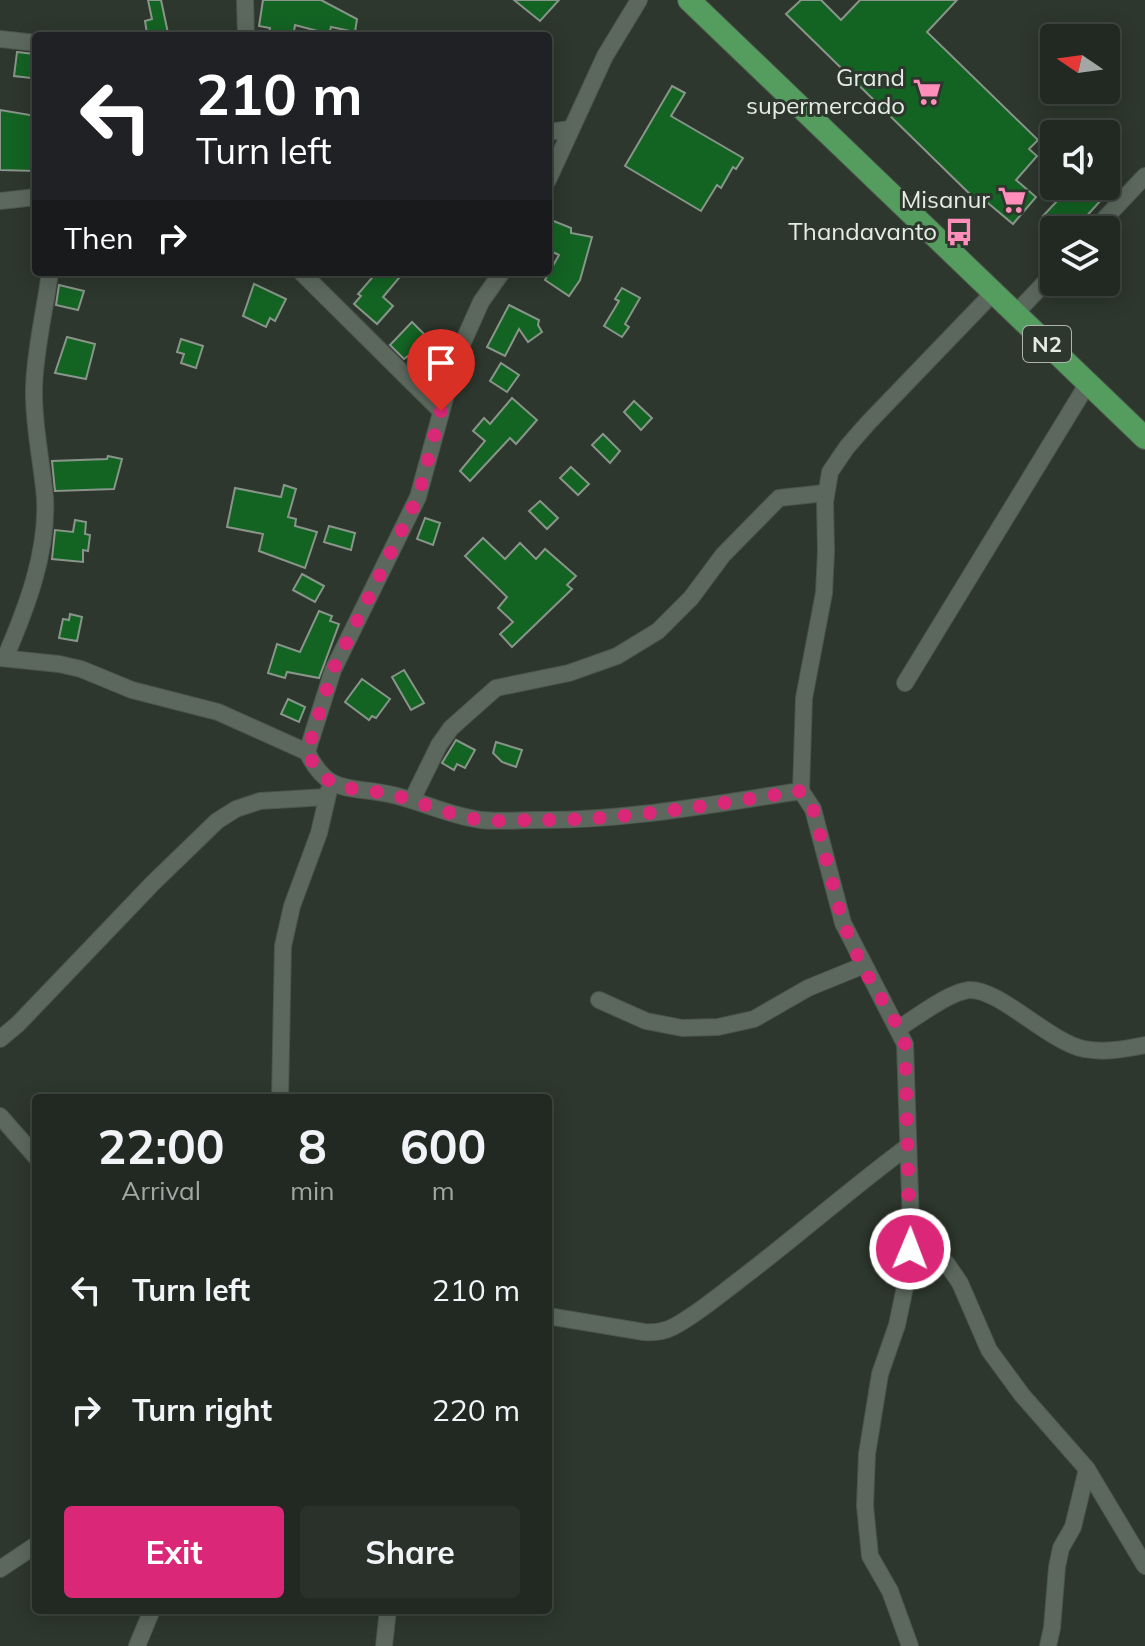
<!DOCTYPE html>
<html lang="en">
<head>
<meta charset="utf-8">
<style>
  :root { --surface:#222922; --page:#2a312a; --text:#f1f3f6; --muted:#a2a6a5; --line:#3f4540; --accent:#db2777 }
  body { margin:0; font-family:Mulish,sans-serif; background:var(--page); color:var(--text); height:100vh; display:flex; flex-direction:column; font-size:30px; white-space:nowrap }
  * { box-sizing:border-box; margin:0 }
  p { font-size:26px; color:var(--muted) }
  .icon { flex:none; width:44px; height:44px; fill:none; stroke:currentColor; stroke-width:2; stroke-linecap:round; stroke-linejoin:round }
  .map { position:relative; flex:1; overflow:hidden }
  .sheet { position:absolute; left:32px; top:1094px; width:520px; height:520px; display:flex; flex-direction:column; background:var(--surface); border-radius:8px; box-shadow:0 4px 20px #0003,0 0 0 2px var(--line) }
  .sheet>* { flex:none }
  .hud { position:absolute; left:32px; top:32px; width:520px; height:244px; border-radius:8px; box-shadow:0 4px 20px #0003,0 0 0 2px var(--line); background:#202124; color:#fff; overflow:hidden }
  .needle { width:52px; rotate:283deg }
  .buttons { position:absolute; left:1040px; top:24px; display:grid; gap:16px }
  .buttons a { display:grid; place-items:center; width:80px; height:80px; border-radius:8px; background:var(--surface); box-shadow:0 4px 20px #0003,0 0 0 2px var(--line); font-size:40px }
  .pin { position:absolute; display:grid; place-items:center; width:68px; height:68px; color:#fff; margin:-82px -34px; border-radius:50% 50% 50% 0; rotate:-45deg; box-shadow:0 0 8px #0007 }
  .pin .icon { rotate:45deg }
  .me { position:absolute; width:88px; margin:-44px; rotate:1deg; stroke-linejoin:round; filter:drop-shadow(0 0 6px #0008) }
  .turn { display:flex; align-items:center; gap:28px; height:168px; padding:0 32px; font-size:36px }
  .turn .icon { width:104px; height:104px; stroke-width:2.5 }
  .turn b { display:block; font-size:56px; line-height:68px }
  .then { display:flex; align-items:center; height:76px; padding:0 32px; background:#0003; gap:16px; font-size:30px }
  .eta { display:flex; justify-content:space-evenly; align-items:center; height:136px; text-align:center }
  .eta b { font-size:48px; font-weight:700; line-height:56px }
  .button { display:flex; gap:16px; margin-top:auto; padding:16px 32px }
  .button a { flex:1; height:92px; border-radius:8px; background:var(--accent); color:#fff; font-size:32px; font-weight:700; line-height:92px; text-align:center }
  .button a+a { background:var(--page); color:var(--text) }
  ul { padding:0; list-style:none }
  li { display:flex; align-items:center; gap:24px; height:120px; padding:0 32px }
  li div { flex:1 }
  li b { display:block; font-size:30px }
  li em { font-style:normal }
  .map>svg:first-child { display:block }
</style>
</head>
<body>
<div class="map">
<svg width="1145" height="1646" viewBox="0 0 1145 1646">
  <rect width="100%" height="100%" fill="#2d372d"/>
  <g fill="#136323" stroke="#89958a" stroke-width="2">
    <polygon points="148,0 161,0 168,33 152,36 152,33 147,34 145,21 152,19"/>
    <polygon points="263,0 321,0 357,19 355,32 331,27 329,34 295,25 294,31 289,31 288,36 269,33 270,28 259,26"/>
    <polygon points="514,0 559,0 540,21"/>
    <polygon points="801,0 821,0 841,20 860,0 957,0 927,32 1038,140 1029,149 1037,156 1016,180 1036,197 1013,224 982,198 978,202 786,14"/>
    <polygon points="17,52 34,54 31,78 14,76"/>
    <polygon points="672,86 685,93 671,116 743,158 736,169 733,167 721,188 717,185 701,211 625,166"/>
    <polygon points="0,110 36,116 36,171 0,170"/>
    <polygon points="1071,186 1087,186 1102,199 1074,230 1059,230 1043,216"/>
    <polygon points="551,220 571,228 571,233 592,237 580,280 569,296 545,280 559,255 548,250 548,227"/>
    <polygon points="377,272 404,272 383,297 393,306 377,324 354,304 361,296 358,294"/>
    <polygon points="254,284 286,299 275,321 270,318 266,327 243,316"/>
    <polygon points="59,285 84,291 78,310 56,305"/>
    <polygon points="622,288 640,298 625,324 629,327 622,337 604,326 619,301 615,299"/>
    <polygon points="509,305 539,320 538,325 542,332 528,342 519,329 505,356 487,347"/>
    <polygon points="412,322 441,351 423,370 408,356 404,359 390,345"/>
    <polygon points="67,337 95,344 86,379 55,373"/>
    <polygon points="181,339 203,346 196,368 181,363 184,354 177,352"/>
    <polygon points="501,363 519,375 507,392 490,381"/>
    <polygon points="512,398 537,420 516,444 510,438 470,481 460,471 485,441 473,431 484,418 490,424"/>
    <polygon points="634,401 652,418 641,430 624,412"/>
    <polygon points="603,434 620,451 610,463 592,445"/>
    <polygon points="108,456 122,459 114,489 55,491 52,461 107,459"/>
    <polygon points="571,467 589,484 578,495 560,478"/>
    <polygon points="284,485 296,489 288,517 296,519 295,526 317,532 305,568 259,551 263,534 227,527 235,488 281,497"/>
    <polygon points="540,501 558,518 547,529 529,511"/>
    <polygon points="425,518 440,523 433,545 417,539"/>
    <polygon points="75,520 86,522 85,534 90,535 88,551 83,550 83,562 52,559 55,530 73,532"/>
    <polygon points="329,526 355,533 351,550 324,542"/>
    <polygon points="483,538 505,559 520,543 536,559 545,549 576,576 567,585 572,589 512,647 500,634 513,622 498,608 507,597 465,556"/>
    <polygon points="302,574 324,586 315,602 293,590"/>
    <polygon points="319,611 332,616 330,621 339,624 319,678 287,672 285,678 268,673 277,644 300,652"/>
    <polygon points="70,614 82,617 77,641 59,638 63,619 69,620"/>
    <polygon points="404,670 424,703 411,710 392,677"/>
    <polygon points="362,679 390,699 376,718 372,716 369,720 345,702"/>
    <polygon points="288,699 305,707 299,722 281,714"/>
    <polygon points="456,740 475,750 465,768 457,764 454,770 442,763"/>
    <polygon points="496,742 522,750 516,767 502,762 493,753"/>
  </g>
  <g fill="none" stroke-linecap="round" stroke-linejoin="round">
    <defs>
      <g id="minor">
        <polyline points="245,0 246,36"/>
        <polyline points="0,39 36,43"/>
        <polyline points="548,132 571,129"/>
        <polyline points="548,180 605,56 639,0"/>
        <polyline points="0,201 36,197"/>
        <polyline points="1094,230 1145,176"/>
        <polyline points="301,272 441,411"/>
        <polyline points="1015,314 1054,273"/>
        <path d="M0,658l59,6 22,5 51,21 86,22 89,40c22,45 44,33 86,43 30,7 57,21 88,25 18,2 37,0 55,0 89,1 177,-16 265,-29"/>
        <path d="M5,658c21,-49 43,-105 40,-160 -3,-36 -12,-73 -11,-110 1,-39 11,-77 16,-116"/>
        <polyline points="905,683 1088,383"/>
        <polyline points="307,752 333,670 418,497 456,358 481,302 502,272"/>
        <polyline points="412,800 439,745 451,728 496,688 569,673 617,656 658,631 691,598 723,555 779,498 825,493"/>
        <polyline points="599,1000 646,1021 682,1028 718,1027 754,1019 808,988 862,966"/>
        <path d="M899,1028c18,-11 50,-36 70,-38 30,-2 80,52 115,59 20,4 41,0 61,-4"/>
        <polyline points="0,1039 18,1024 153,883 217,821 236,809 260,801 326,797"/>
        <polyline points="280,1098 283,946 292,906 319,833 329,790"/>
        <polyline points="0,1116 36,1157"/>
        <polyline points="911,1226 947,1264 960,1283 989,1350 1022,1395 1087,1469 1145,1566"/>
        <path d="M548,1316l96,16c10,1 19,0 29,-5 23,-12 44,-30 65,-46 57,-43 111,-91 169,-134"/>
        <polyline points="0,1569 36,1545"/>
        <polyline points="137,1646 152,1610"/>
        <polyline points="384,1646 388,1610"/>
        <polyline points="910,1646 890,1591 870,1556 865,1506 867,1454 880,1374 897,1325 908,1273 911,1226 905,1044 843,923 813,809 801,791 804,698 824,593 826,551 825,502 830,472 847,447 868,423 994,292"/>
        <polyline points="1048,1646 1052,1628 1057,1567 1061,1548 1073,1527 1087,1469"/>
      </g>
      <polyline id="primary" points="689,0 1145,438"/>
    </defs>
    <use href="#minor" stroke="#4b544c" stroke-width="18"/>
    <use href="#primary" stroke="#4b544c" stroke-width="24"/>
    <use href="#minor" stroke="#5c685d" stroke-width="16"/>
    <use href="#primary" stroke="#559d5e" stroke-width="22"/>
  </g>
  <g fill="none" stroke-linecap="round" stroke-linejoin="round">
    <path stroke="#db2777" stroke-width="14" stroke-dasharray="0 25.2" d="M441,411l-23,86 -85,173 -26,82c22,45 44,33 86,43 30,7 57,21 88,25 18,2 37,0 54,0 90,1 178,-16 266,-29l12,18 30,114 19,43 37,62 6,16 5,205"/>
  </g>
  <defs>
    <symbol id="supermarket-bare" viewBox="-9 -9 18 18"><path d="M-6-5.5h2.5l.6 2H6L4.5 2H-2.5L-4.4-4H-6ZM-1.5 3.2a1.3 1.3 0 1 0 .1 0ZM3 3.2a1.3 1.3 0 1 0 .1 0Z" fill="#ff8eba" stroke="#2d372d" stroke-width="2.5" paint-order="stroke"/></symbol>
    <symbol id="bus-bare" viewBox="-9 -9 18 18"><path d="M-5-6H5V4H4V6H2V4H-2V6H-4V4H-5ZM-3.5-4V0h7V-4ZM-3.5 1.2v1.5H-2V1.2ZM2 1.2v1.5H3.5V1.2Z" fill="#ff8eba" stroke="#2d372d" stroke-width="2.5" paint-order="stroke"/></symbol>
  </defs>
  <g fill-rule="evenodd">
    <use href="#supermarket-bare" x="907" y="72" width="40" height="40"/>
    <use href="#supermarket-bare" x="992" y="180" width="40" height="40"/>
    <use href="#bus-bare" x="939" y="212" width="40" height="40"/>
  </g>
  <g text-anchor="middle" stroke-width="6" stroke-linejoin="round" paint-order="stroke">
    <rect fill="#2d372d" stroke="#aeb5ae" stroke-width="2" x="1023" y="326" width="48" height="36" rx="6"/>
    <g font-size="22" font-weight="bold" fill="#e5ebe5">
      <text x="1047" y="352">N2</text>
    </g>
    <g font-size="24" fill="#e5ebe5" stroke="#2d372d" text-anchor="end">
      <text x="905" y="86">Grand<tspan x="905" dy="28">supermercado</tspan></text>
      <text x="990" y="208">Misanur</text>
      <text x="937" y="240">Thandavanto</text>
    </g>
  </g>
</svg>
<div class="buttons">
<a><svg class="needle" viewBox="-14 -14 28 28"><path d="M0-13l5 13h-10z" fill="#e53935"/><path d="M0 13l5-13h-10z" fill="#a2a6a5"/></svg></a>
<a><svg class="icon" aria-label="sound" viewBox="0 0 24 24"><path d="M4 9h4l5-4v14l-5-4H4zM17 9q2 3 0 6"/></svg></a>
<a><svg class="icon" aria-label="layers" viewBox="0 0 24 24"><path d="M12 4l9 5-9 5-9-5zM3 14l9 5 9-5"/></svg></a>
</div>
<div class="pin" style="left:441px;top:411px;background:#d93025"><svg class="icon" aria-label="arrive" viewBox="0 0 24 24"><path d="M6 21V4h12l-3 4 3 4H6"/></svg></div>
<svg class="me" style="left:910px;top:1249px" viewBox="-20 -20 40 40"><circle r="17" fill="#db2777" stroke="#fff" stroke-width="3"/><path d="M0-11L8 9 0 5-8 9z" fill="#fff"/></svg>
<div class="hud">
<div class="turn"><svg class="icon" aria-label="left" viewBox="0 0 24 24"><path d="M17 20v-9H6M10 6l-5 5 5 5"/></svg><div><b>210 m</b>Turn left</div></div>
<div class="then">Then<svg class="icon" aria-label="right" viewBox="0 0 24 24"><path d="M7 20v-9h11M14 6l5 5-5 5"/></svg></div>
</div>
<section class="sheet">
<div class="eta">
<div><b>22:00</b><p>Arrival</p></div>
<div><b>8</b><p>min</p></div>
<div><b>600</b><p>m</p></div>
</div>
<ul>
<li><svg class="icon" aria-label="left" viewBox="0 0 24 24"><path d="M17 20v-9H6M10 6l-5 5 5 5"/></svg><div><b>Turn left</b></div><em>210 m</em></li>
<li><svg class="icon" aria-label="right" viewBox="0 0 24 24"><path d="M7 20v-9h11M14 6l5 5-5 5"/></svg><div><b>Turn right</b></div><em>220 m</em></li>
</ul>
<div class="button"><a>Exit</a><a>Share</a></div>
</section>
</div>
</body>
</html>
